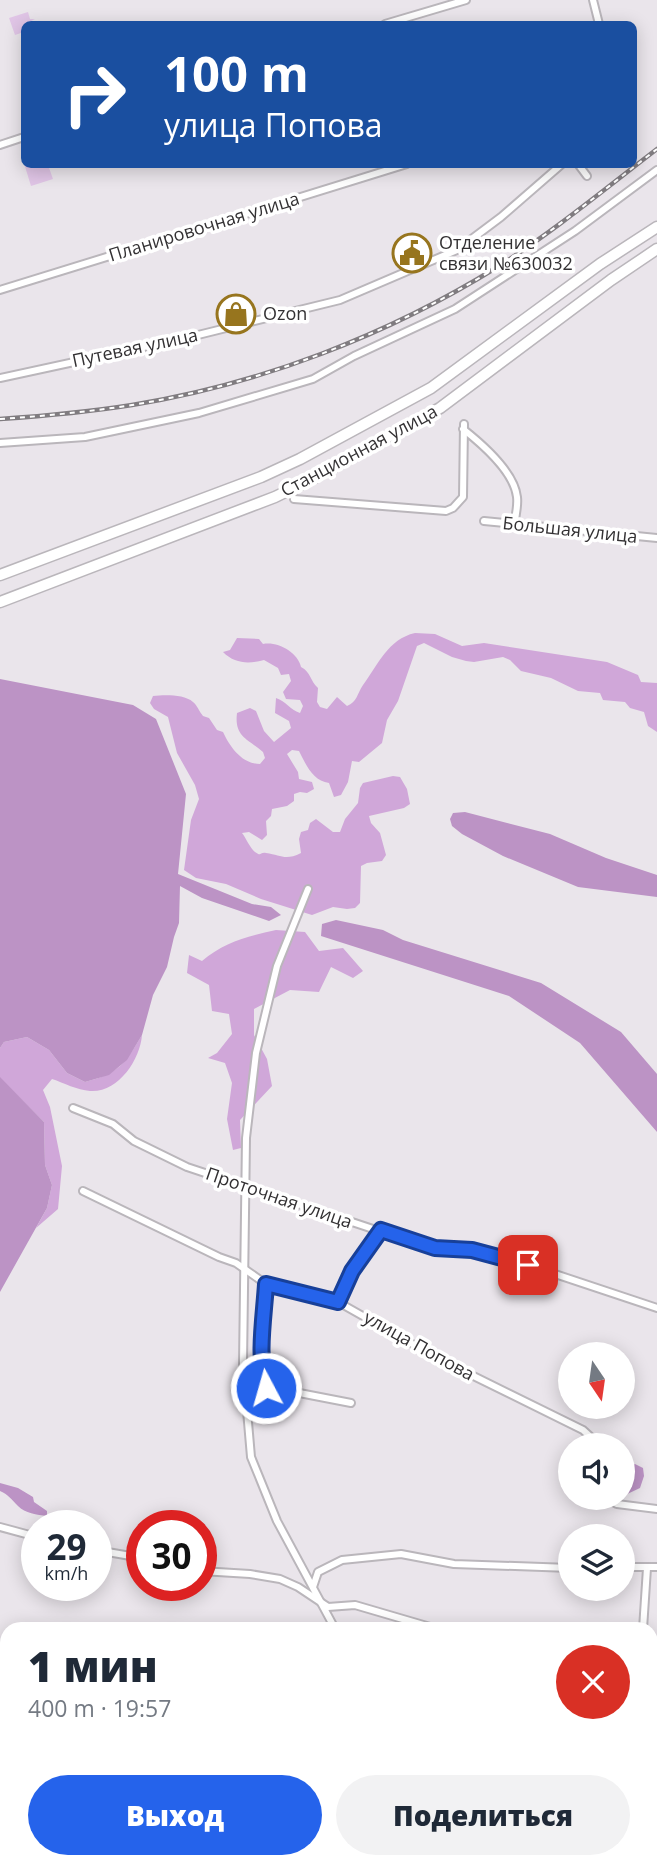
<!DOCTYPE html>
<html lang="ru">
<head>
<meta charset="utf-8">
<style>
  :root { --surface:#fff; --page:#f2f2f3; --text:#1f2937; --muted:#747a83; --accent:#2563eb }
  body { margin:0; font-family:"Open Sans",sans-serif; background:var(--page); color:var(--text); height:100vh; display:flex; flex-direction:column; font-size:26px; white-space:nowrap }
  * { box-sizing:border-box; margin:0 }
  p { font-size:23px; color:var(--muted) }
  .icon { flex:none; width:38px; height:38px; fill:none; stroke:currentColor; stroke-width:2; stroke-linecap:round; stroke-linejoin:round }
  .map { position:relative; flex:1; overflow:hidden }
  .sheet { position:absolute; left:0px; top:1622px; width:658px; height:247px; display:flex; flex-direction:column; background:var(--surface); border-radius:21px 21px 0 0; box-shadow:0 4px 18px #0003 }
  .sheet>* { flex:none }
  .top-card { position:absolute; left:21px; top:21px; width:616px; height:147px; border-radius:10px; box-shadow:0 4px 18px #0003; background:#1a4fa0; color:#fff; overflow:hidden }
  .needle { width:46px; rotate:167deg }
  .buttons { position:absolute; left:558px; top:1342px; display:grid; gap:14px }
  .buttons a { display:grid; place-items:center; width:77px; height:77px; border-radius:50%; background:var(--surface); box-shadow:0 4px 18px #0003; font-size:35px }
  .speed { position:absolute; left:21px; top:1510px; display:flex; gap:14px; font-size:35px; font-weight:700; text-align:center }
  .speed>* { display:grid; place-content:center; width:91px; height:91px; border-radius:50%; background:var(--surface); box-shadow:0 4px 18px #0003; line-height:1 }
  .speed small { font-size:18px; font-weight:400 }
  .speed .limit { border:10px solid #d22; background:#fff; color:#111 }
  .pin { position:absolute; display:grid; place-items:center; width:60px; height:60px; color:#fff; margin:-30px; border-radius:14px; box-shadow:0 4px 10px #0006 }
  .me { position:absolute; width:77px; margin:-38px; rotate:354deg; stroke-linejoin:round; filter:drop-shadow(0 0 5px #0008) }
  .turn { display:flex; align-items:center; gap:24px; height:147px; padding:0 28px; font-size:32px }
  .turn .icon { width:91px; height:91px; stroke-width:2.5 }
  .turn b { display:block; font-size:49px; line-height:60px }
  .round { display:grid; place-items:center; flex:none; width:74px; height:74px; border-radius:37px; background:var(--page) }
  .summary { display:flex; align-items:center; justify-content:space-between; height:119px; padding:0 28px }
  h1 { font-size:42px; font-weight:800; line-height:52px }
  .button { display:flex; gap:14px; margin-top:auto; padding:14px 28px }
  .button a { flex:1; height:80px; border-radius:42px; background:var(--accent); color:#fff; font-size:28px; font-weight:800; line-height:80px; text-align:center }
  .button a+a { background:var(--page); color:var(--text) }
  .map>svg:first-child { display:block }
</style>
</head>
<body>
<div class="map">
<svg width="657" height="1868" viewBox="0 0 657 1868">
  <rect width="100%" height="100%" fill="#eae5eb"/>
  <g fill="#e0c5e6">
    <polygon points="28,12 30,19 35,19 31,21 32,24 24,24 24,32 15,35 9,18"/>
    <polygon points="24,159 24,164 48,165 53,179 31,186 23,160"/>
    <polygon points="285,1862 385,1862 384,1868 284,1868"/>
  </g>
  <g fill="#d0a7d9">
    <path d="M415,633l20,1 27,12 22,-3 123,19 31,13 3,7 16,1v49l-9,-6 -4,-14 -14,-4 -5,-6 -22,-2 -3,-7 -22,-2 -27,-13 -30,-7 -11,-11 -7,-3 -29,5 -8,-1 -14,-4 -28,-14 -7,3 -19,55 -11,19 -5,23 -23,19 -7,-1 -4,21 -7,13 -7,2 -5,-14c-16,-2 -23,-18 -30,-32l-7,-1 -5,4 11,18 1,7 13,3 2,7 -7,4 -7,-1 -6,2v7l-7,5 -15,3 -1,7 -5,5 1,14 -5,5 -13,-8 -7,1c4,5 8,15 13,19 7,5 4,0 11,1 15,2 19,8 35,0l-2,-14 2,-7 7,-2 2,-7 6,-4 17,13h7l5,-13 13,-16 2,-15 3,-5 30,-7 7,1 7,12 3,15 -6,4 -35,8 2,7 9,10 6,22 -4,6 -15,2 -6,3 -1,37 -5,5 -8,1 -14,-2 -21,8 -51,-16 -35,-15 -30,-6 -12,-8 7,-50 8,-21 -4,-14 -18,-32 -9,-36 -14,-8 -4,-6 3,-7c11,-1 31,-2 40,6 4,3 6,9 10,14l6,2 8,12 6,2c7,15 19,32 37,32l5,-6 -2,-6c-15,-13 -29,-15 -26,-39l13,-5 6,3 8,20 10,11 17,-14 -2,-7 -14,-8 1,-15c10,3 14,12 24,15l3,-7 -3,-6 -14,-1 -3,-7 8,-11 -2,-7 -8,1 -3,-7 -14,-8c-15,4 -29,4 -41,-8l7,-2 7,-12 22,1 4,5c14,-3 35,8 38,23 10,5 9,14 17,21l-1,14 3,5 7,2 10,-12 10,9c10,-4 10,-12 16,-21 15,-20 25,-46 52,-52z"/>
    <path d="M276,930l29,2 14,19 24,-3 20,23 -10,7 -22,-11 -12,25 -29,-2 -36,19v26l13,24 5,27 -32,34 1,28 -8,2 -6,-31 5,-36 -7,-20 -17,-5 9,-5 15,-19 -3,-20 -17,-3 -3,-26 -22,-12 2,-18 13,6c22,-19 46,-25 74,-31z"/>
    <path d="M142,1035c-2,25 -24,58 -52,56 -13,-1 -26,-8 -38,-12l-9,11 7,17 12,59 -4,43 -22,19 11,-20 5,-23 -7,-20 -1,-43 -44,-44v-30l4,-6 23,-5 22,13 18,23 18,9c34,-9 39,-17 57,-47z"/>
  </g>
  <g fill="#bc93c5">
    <polygon points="0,679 133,705 156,719 186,794 178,874 252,904 271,907 281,915 269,921 202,898 180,886 179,923 174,937 167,967 153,995 142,1035 127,1060 109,1075 85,1082 67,1073 49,1050 27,1037 4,1042 0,1048"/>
    <polygon points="465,812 550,834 606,858 657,875 657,897 578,887 503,856 462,834 452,826 450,819 453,813"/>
    <polygon points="336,920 383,930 403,940 541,983 621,1032 657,1074 657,1132 580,1043 509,996 321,936 322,924"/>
    <polygon points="0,1077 44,1122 45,1165 52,1185 47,1208 0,1292"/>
    <polygon points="635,1464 643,1468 644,1476 640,1488 623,1496 623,1466"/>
    <path d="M0,1483l18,5 15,9 1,5 13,9v5c-10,-1 -22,-3 -29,-10 -7,-7 -9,-11 -18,-15z"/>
  </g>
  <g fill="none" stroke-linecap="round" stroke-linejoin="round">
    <defs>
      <g id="minor">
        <polyline points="593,0 599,24"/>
        <polyline points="385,24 466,0"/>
        <polyline points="0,145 24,137"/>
        <polyline points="578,164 587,176"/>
        <polyline points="0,290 407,164"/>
        <polyline points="0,378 194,336 340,300 457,250 501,217 562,164"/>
        <path d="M463,429c19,15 51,42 54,68 1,8 -1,18 -3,27"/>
        <polyline points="0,443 85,437 199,413 313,379 354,356 455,309 575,231 657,170"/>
        <polyline points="294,499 446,511 453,508 463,497 464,424"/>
        <polyline points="484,521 657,538"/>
        <polyline points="308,889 277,966 256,1053 246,1138 243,1364 251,1457 277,1521 333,1625 337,1629"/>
        <polyline points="73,1108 113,1124 134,1141 187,1167 409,1241 435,1248 472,1250 507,1258 657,1308"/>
        <polyline points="83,1191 219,1257 236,1263 266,1284 338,1302 439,1359 583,1430 595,1441 596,1446"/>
        <path d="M266,1284c-2,33 -9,72 0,104l8,4 15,-1 62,12"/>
        <polyline points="338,1302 352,1271 381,1230"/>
        <polyline points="605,1498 617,1504 657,1509"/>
        <polyline points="0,1527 37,1537"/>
        <polyline points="96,1550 142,1558"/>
        <polyline points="623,1567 657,1567"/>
        <polyline points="201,1571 250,1574 280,1579 298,1587 328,1607 355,1605 437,1629"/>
        <polyline points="313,1587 318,1572 342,1560 401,1554 454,1564 570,1568"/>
        <polyline points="643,1629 647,1568"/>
        <polyline points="651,1664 657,1664"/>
        <polyline points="0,1668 7,1669"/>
        <polyline points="651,1771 657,1771"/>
        <polyline points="0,1786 7,1787"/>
        <polyline points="651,1825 657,1828"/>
        <polyline points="214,1862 216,1868"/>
        <polyline points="581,1862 581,1868"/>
        <polyline points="56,1868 58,1862"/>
      </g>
      <g id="primary">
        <polyline points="0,575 261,477 300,459 431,388 600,264 657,227"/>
        <polyline points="0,602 275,497 312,479 440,408 611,280 657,249"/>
      </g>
    </defs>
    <use href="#minor" stroke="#bab6bb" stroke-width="10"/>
    <use href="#primary" stroke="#bab6bb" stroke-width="13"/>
    <use href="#minor" stroke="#fff" stroke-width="6"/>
    <use href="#primary" stroke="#fff" stroke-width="10"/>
    <defs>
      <path id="rail" d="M0,419c44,-3 88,-7 132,-14 129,-21 256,-70 367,-139 55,-35 106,-77 158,-117"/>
    </defs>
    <use href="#rail" stroke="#807c80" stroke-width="4.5"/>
    <use href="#rail" stroke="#fff" stroke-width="2" stroke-dasharray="5" stroke-linecap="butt"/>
  </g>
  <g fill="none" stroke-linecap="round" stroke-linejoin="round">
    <defs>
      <path id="route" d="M266,1388c-9,-32 -2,-71 0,-104l72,18 14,-31 29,-41 54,18 37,2 56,15"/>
    </defs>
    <use href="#route" stroke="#184099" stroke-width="18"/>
    <use href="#route" stroke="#2563eb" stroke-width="12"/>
  </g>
  <defs>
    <symbol id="civic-ring" viewBox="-11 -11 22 22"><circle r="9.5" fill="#fff" stroke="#97751e" stroke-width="1.5"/><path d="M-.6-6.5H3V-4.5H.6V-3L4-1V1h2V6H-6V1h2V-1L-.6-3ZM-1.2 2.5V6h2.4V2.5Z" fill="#97751e"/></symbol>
    <symbol id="shop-ring" viewBox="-11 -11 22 22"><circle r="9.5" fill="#fff" stroke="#97751e" stroke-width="1.5"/><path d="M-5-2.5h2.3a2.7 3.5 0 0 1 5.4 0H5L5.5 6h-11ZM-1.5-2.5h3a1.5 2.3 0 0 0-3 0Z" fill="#97751e"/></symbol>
  </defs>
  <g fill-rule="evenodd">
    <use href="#civic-ring" x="390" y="231" width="44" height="44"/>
    <use href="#shop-ring" x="214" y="292" width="44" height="44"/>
  </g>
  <g text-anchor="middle" stroke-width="7" stroke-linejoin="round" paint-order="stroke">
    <g font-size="18" fill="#333133" stroke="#fff">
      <text transform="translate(204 227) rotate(-17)" y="6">Планировочная улица</text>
      <text transform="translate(135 348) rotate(-12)" y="6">Путевая улица</text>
      <text transform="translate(359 451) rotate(-28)" y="6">Станционная улица</text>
      <text transform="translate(570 530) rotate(6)" y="6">Большая улица</text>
      <text transform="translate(279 1198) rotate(19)" y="6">Проточная улица</text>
      <text transform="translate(419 1346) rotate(29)" y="6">улица Попова</text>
    </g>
    <g font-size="18" fill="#333133" stroke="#fff" text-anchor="start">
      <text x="439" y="249">Отделение<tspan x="439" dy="21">связи №630032</tspan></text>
      <text x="263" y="320">Ozon</text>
    </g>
  </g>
</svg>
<div class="buttons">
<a><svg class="needle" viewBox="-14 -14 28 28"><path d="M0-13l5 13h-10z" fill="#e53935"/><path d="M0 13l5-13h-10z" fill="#747a83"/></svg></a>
<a><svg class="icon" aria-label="sound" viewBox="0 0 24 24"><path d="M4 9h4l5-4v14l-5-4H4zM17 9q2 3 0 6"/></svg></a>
<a><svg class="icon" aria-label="layers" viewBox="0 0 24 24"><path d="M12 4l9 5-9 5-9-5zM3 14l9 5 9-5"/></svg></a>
</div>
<div class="speed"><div>29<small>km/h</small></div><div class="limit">30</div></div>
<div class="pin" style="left:528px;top:1265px;background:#d93025"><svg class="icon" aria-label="arrive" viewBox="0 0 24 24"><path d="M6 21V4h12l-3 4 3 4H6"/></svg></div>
<svg class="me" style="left:266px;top:1388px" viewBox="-20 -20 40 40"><circle r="17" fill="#2563eb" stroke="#fff" stroke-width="3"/><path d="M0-11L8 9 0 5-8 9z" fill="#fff"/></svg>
<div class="top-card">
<div class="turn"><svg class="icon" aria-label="right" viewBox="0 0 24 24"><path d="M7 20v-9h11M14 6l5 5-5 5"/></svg><div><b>100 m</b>улица Попова</div></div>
</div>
<section class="sheet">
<div class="summary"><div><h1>1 мин</h1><p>400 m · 19:57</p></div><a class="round" style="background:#d93025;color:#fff"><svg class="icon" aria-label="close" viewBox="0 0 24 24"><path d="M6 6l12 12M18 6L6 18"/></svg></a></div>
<div class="button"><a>Выход</a><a>Поделиться</a></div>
</section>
</div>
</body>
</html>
